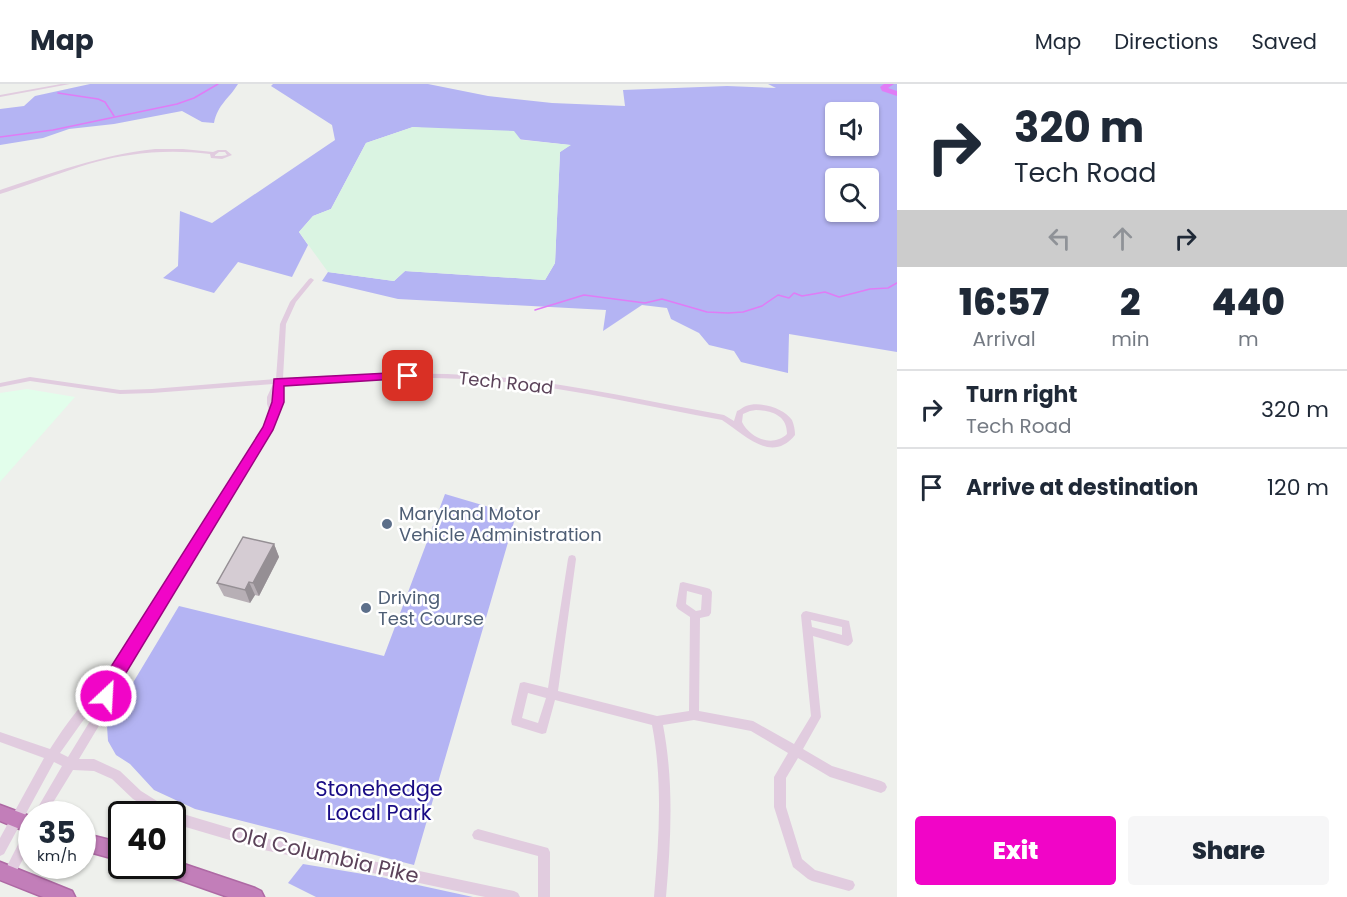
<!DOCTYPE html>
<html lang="en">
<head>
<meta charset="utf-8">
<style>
  :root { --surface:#fff; --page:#f6f6f7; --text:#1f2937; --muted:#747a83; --line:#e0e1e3; --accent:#f105c7 }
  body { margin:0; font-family:Poppins,sans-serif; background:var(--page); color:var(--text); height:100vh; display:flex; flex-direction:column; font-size:22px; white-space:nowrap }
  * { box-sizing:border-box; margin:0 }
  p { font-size:20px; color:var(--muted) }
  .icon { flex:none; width:33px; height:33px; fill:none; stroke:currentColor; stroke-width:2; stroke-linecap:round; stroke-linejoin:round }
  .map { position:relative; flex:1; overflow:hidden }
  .side { display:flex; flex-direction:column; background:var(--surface); width:450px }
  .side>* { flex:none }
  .guide { background:#fff; color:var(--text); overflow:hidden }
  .tools { position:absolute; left:825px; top:18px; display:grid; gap:12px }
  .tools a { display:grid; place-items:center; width:54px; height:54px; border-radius:6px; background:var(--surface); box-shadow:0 2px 4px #0004; font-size:30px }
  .speed { position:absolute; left:18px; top:717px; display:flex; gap:12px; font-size:30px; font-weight:700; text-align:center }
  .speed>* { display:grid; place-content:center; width:78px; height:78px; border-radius:50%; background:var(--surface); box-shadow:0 2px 4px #0004; line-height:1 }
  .speed small { font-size:15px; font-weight:400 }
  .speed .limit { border:3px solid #111; border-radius:9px; background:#fff; color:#111 }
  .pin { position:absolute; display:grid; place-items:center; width:51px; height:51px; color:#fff; margin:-26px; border-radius:12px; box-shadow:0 3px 9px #0006 }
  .me { position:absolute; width:66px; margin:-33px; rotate:25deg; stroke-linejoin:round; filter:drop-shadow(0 0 4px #0008) }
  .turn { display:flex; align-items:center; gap:21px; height:126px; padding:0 18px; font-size:27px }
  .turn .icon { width:78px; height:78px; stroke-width:2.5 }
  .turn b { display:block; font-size:42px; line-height:51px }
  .lanes { display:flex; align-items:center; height:57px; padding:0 18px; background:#0003; justify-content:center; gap:30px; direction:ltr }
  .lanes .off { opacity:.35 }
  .eta { display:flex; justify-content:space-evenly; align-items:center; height:102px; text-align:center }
  .eta b { font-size:36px; font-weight:800; line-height:42px }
  .action { display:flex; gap:12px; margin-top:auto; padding:12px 18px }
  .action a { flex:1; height:69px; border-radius:6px; background:var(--accent); color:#fff; font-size:24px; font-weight:800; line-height:69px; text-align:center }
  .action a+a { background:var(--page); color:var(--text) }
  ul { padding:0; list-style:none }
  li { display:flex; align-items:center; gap:18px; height:78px; padding:0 18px; border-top:2px solid var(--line) }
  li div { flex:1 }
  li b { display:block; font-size:22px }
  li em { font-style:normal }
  header { display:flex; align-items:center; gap:36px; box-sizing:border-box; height:84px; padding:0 30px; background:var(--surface); border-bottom:2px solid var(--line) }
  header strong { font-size:28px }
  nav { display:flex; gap:33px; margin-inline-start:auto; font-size:21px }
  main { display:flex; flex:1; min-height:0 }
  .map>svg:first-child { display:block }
</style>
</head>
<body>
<header>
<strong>Map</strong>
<nav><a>Map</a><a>Directions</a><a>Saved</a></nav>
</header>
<main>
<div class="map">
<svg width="897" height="813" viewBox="0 0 897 813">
  <rect width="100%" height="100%" fill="#eef0ec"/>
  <polygon fill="#e2feeb" points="27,305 75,313 0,398 0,309"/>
  <g fill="#b4b4f3" fill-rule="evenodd">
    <path d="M90,0h148c-10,16 -20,20 -24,39l-12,-1 -20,-11 -68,13 -45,5 -26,9 -43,7v-36l24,-3 11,-10z"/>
    <path d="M273,0h155l60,12 64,7 73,3 -2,-16 104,-4 49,2 -8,-4h129v268l-108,-18 -1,39 -47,-11 -7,-11 -25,-6 -10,-12 -28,-14 -4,-11 -25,-3 -39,26 3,-21 -208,-11 -76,-18 6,-9 66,9 11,-10 140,9 10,-17 5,-111 10,-7 -157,-18 -47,16 -35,66 -18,7 -14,16 9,13 -16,32 -54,-15 -24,31 -51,-15 15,-12 2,-55 32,12 123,-83 -3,-15 -61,-39zM836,28h32v34h-32zM836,94h32v34h-32z"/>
    <polygon points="445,410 516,431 414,781 195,725 154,706 130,680 116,671 108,657 107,642 179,522 384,572"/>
    <polygon points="303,780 381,793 473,813 316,813 288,799"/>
  </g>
  <polygon fill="#daf4e2" points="413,43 514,47 521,56 571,61 560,68 555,179 545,196 405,187 394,197 328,188 299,148 313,132 331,125 366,59"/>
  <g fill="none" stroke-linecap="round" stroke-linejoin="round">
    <g stroke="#e07cf6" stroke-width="1.5">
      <polyline points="58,9 98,15 105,18 114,32"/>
      <polyline points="0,53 53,46 177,20 194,14 218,0"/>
      <polyline points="535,226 584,211 645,219 662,215 707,228 728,229 743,228 762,222 778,211 789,214 794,209 802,212 825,208 839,213 870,205 888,204 897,199"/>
    </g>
    <polygon fill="#e07cf6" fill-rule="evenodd" points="884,0 894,0 888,4 897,7 897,12 882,7 880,3"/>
    <defs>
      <g id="highway">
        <polygon points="0,721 32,733 32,750 0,737"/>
        <polygon points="82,749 122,759 122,777 82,766"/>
        <polygon points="172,776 255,804 261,807 264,813 228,813 157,788 154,782 172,782"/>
        <polygon points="0,778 72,807 75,813 43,813 0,796"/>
      </g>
    </defs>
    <use href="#highway" stroke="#ae69a4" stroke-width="3"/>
    <g fill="#e1ccdf" fill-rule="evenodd">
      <polygon points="61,0 70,0 0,13 0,11"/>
      <path d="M155,65h28l30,3 5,-2h8l6,5 -10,4 -11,-1 -1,-4c-27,-3 -53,-3 -80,1 -45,6 -87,26 -130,39v-4c52,-17 100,-35 155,-41zM219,68h6l2,3 -5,1h-7v-1z"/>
      <path d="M311,194l3,2 -18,22 -10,22 -3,54c67,-4 134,-7 202,-2 80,6 160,25 239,39l10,6 3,-10c3,-1 6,-4 9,-5 14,-5 38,2 46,14 2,5 3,10 3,15 -24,30 -52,-2 -73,-15 -79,-14 -158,-34 -239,-40 -66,-4 -133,-1 -200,3l-1,19 -9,25 -158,257 -9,30 -27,45h15l26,12 21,20 32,20 91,27 250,53 4,2 2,4h-35l-221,-47 -92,-27v-9h-14l-25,-15 -21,-20 -18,-8 -21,-1 -27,44h-12l28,-48 -8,-4 -50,92 -4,2v-18l44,-80 -44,-16v-10l50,17c16,-25 34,-50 57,-70l158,-252 5,-14 -3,-9v-7l6,-13 -121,9 -32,1 -90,-13 -30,6v-4l30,-6 90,13 32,-1 124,-10 4,-55 10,-22 19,-23zM756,326c16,1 31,5 31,24 -15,14 -37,4 -45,-12l1,-8 7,-3zM100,616l-2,8 -30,49 -8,-4 22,-31z"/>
      <path d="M572,471l3,1 1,3 -18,132 99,25 32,-5 1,-94 -12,-8 -2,-3 4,-23 3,-1 24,6 3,1 2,3 -1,21 -2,3 -9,2 -1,93 54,10 41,23 17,-28 -10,-101 2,-3 3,-1 43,10 4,20 -2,3 -3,2 -35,-10 8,81 -18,32 29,17 49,15 4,2 2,4 -2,4 -4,2 -51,-16 -32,-19 -12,20v29l16,52 13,11 38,11 2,4 -2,4 -4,2 -37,-10 -4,-2 -15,-12 -19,-60v-30l14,-24 -37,-22 -57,-11 -31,5c11,57 8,114 3,172h-12c5,-58 9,-115 -2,-172l-97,-25 -9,33 -4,1 -26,-8 -4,-1 -1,-4 9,-38 4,-1 24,6 20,-129 1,-3zM687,507l15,4 -1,15 -5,1 -10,-7zM811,536l31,7v8l-30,-8zM528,609l18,5 -8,25 -16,-5z"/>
      <polygon points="32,739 32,758 13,794 9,796 5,794 3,790 5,786 28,741"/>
      <polygon points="478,745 548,764 550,768 550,813 538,813 538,772 474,755 472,751 474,747"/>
    </g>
    <use href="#highway" fill="#c27eb9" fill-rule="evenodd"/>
  </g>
  <polygon fill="#b7afb5" points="274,460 279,473 259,512 255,511 250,519 224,512 217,499"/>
  <g fill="#958f94">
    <polygon points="274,460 279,473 259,512 253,499"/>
    <polygon points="249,498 255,511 250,519 245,506"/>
  </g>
  <polygon fill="#d5ccd3" stroke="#958f94" stroke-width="1.5" points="243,453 274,460 253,499 249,498 245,506 217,499"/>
  <polygon fill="#f105c7" stroke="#9d0381" stroke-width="1.5" points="408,288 413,292 412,294 284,302 284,318 273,346 118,602 113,618 106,620 100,618 98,612 105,592 263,343 272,318 274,295"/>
  <g fill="#5c6f8a" stroke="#fff" stroke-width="2">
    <circle cx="387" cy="440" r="6"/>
    <circle cx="366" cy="524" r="6"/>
  </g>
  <g text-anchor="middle" stroke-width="5" stroke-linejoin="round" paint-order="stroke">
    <g font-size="18" fill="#5c435a" stroke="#fff">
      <text transform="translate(506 299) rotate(6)" y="6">Tech Road</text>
    </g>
    <g font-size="18" fill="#4e5e75" stroke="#fff" text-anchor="start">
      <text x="399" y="436">Maryland Motor<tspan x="399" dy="21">Vehicle Administration</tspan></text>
      <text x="378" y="520">Driving<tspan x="378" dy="21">Test Course</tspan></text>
    </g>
    <g font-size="21" fill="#1a0c85" stroke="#fff">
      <text x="379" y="712">Stonehedge<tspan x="379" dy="24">Local Park</tspan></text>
    </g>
    <g font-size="21" fill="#5c435a" stroke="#fff">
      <text transform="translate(325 771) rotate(13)" y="7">Old Columbia Pike</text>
    </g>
  </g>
</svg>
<div class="tools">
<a><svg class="icon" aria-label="sound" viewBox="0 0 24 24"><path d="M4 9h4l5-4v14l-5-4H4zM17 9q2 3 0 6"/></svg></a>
<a><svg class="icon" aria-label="search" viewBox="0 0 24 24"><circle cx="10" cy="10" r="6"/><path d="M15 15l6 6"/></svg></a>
</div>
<div class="speed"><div>35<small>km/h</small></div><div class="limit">40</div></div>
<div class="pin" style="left:408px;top:292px;background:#d93025"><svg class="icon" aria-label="arrive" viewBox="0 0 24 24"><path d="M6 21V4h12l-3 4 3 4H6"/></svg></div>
<svg class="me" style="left:106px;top:612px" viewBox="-20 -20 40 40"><circle r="17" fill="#f105c7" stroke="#fff" stroke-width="3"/><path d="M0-11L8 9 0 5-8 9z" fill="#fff"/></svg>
</div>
<section class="side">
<div class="guide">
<div class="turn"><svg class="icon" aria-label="right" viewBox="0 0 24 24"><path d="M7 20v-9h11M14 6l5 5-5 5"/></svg><div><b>320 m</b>Tech Road</div></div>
<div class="lanes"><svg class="icon off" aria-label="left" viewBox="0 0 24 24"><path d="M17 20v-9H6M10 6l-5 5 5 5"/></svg><svg class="icon off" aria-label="ahead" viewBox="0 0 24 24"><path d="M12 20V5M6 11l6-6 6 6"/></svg><svg class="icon" aria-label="right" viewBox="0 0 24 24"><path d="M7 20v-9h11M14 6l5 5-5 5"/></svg></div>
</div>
<div class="eta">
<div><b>16:57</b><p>Arrival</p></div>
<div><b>2</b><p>min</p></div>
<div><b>440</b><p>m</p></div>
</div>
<ul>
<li><svg class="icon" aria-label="right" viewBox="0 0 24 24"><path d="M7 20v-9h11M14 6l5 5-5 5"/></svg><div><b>Turn right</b><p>Tech Road</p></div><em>320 m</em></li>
<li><svg class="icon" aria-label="arrive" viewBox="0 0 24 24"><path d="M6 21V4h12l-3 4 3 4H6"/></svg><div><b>Arrive at destination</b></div><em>120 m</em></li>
</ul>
<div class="action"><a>Exit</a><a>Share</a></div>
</section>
</main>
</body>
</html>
